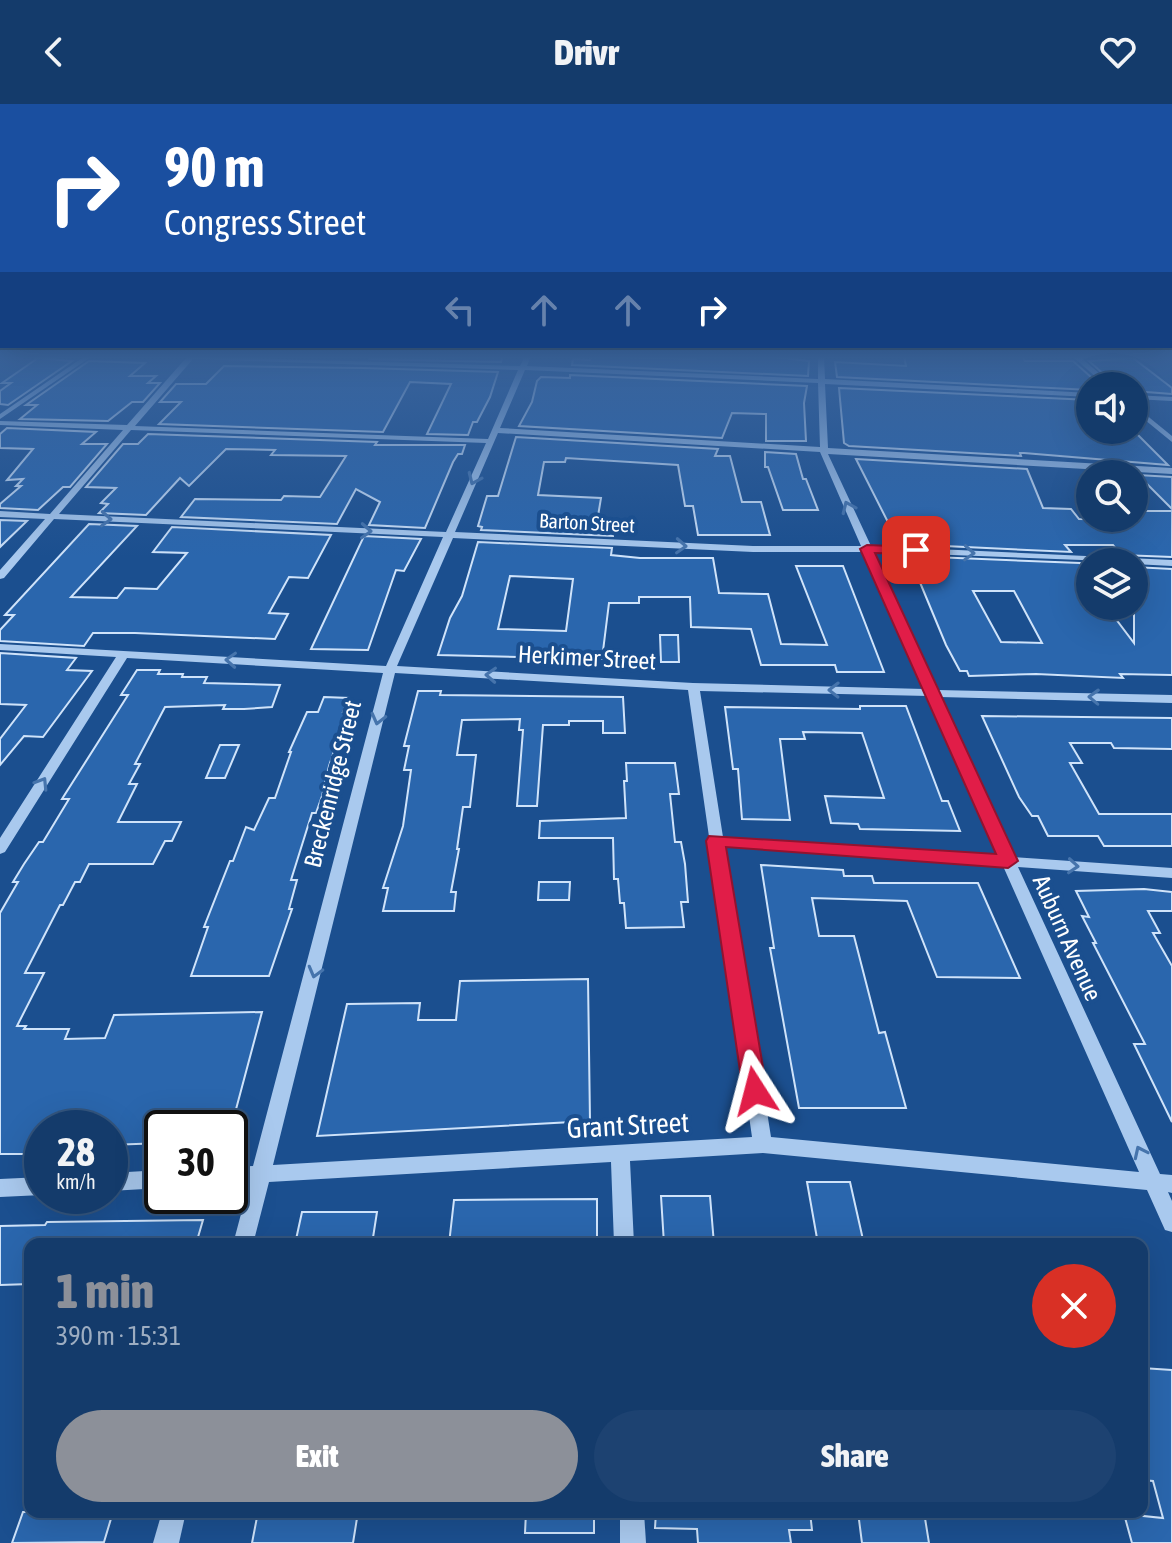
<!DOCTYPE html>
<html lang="en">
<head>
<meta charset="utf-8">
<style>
  :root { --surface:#143b6b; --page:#1d4271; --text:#f1f3f6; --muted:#9dadc1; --line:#33557e; --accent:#8c9099 }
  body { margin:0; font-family:"Asap Condensed",sans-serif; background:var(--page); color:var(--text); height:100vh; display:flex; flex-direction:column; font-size:30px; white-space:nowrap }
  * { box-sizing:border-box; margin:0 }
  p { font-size:26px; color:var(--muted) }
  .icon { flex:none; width:44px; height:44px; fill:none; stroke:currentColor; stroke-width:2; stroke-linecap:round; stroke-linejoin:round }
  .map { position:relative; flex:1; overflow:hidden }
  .side { position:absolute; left:24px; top:1134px; width:1124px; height:280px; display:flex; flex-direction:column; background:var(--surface); border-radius:16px; box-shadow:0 8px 32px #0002,0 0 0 2px var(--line) }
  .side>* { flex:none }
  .guide { position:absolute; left:0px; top:0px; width:1172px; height:244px; box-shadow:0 8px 32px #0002,0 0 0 2px var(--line); background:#1a4fa0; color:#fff; overflow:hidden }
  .tools { position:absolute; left:1076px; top:268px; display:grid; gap:16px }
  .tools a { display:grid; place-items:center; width:72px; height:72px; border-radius:50%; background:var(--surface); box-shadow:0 8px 32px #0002,0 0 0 2px var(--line); font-size:40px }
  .speed { position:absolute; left:24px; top:1006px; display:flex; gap:16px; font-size:40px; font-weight:700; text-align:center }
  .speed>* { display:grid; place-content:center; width:104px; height:104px; border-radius:50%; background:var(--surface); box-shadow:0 8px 32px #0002,0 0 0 2px var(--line); line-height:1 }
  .speed small { font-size:20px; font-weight:400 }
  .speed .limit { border:4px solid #111; border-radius:12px; background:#fff; color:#111 }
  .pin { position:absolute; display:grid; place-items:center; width:68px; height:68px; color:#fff; margin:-34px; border-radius:16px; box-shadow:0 4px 12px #0006 }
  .me { position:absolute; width:88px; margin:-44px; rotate:351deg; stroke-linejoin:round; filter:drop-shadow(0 0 6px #0008) }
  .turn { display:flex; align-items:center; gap:28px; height:168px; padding:0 32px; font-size:36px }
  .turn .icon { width:104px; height:104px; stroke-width:2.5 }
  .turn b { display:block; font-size:56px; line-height:68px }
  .lanes { display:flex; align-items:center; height:76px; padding:0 32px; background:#0003; justify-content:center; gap:40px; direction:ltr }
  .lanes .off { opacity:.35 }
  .round { display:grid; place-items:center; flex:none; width:84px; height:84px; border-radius:42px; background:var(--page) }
  .headline { display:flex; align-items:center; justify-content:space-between; height:136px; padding:0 32px }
  h1 { font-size:48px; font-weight:800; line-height:60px; color:var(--accent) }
  .button { display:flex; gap:16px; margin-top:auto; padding:16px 32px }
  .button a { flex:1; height:92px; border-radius:48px; background:var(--accent); color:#fff; font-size:32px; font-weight:800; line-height:92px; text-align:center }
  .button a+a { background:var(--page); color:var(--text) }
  header { display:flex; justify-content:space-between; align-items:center; height:104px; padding:0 32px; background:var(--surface); font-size:36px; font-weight:800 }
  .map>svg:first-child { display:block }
</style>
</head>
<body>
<header><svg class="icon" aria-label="back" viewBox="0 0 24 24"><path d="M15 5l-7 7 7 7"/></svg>Drivr<svg class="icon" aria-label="heart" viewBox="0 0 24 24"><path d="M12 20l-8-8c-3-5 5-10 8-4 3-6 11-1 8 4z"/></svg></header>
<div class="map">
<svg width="1172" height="1439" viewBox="0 0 1172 1439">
  <rect width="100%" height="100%" fill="#1b4f8f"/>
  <g fill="#2a66ad" stroke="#cfe3fa" stroke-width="2" fill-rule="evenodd">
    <polygon points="372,252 503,252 501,258 370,255"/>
    <polygon points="591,252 696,255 696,252 766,252 809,257 808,272 572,261 573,255 590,256"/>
    <polygon points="904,252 1008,252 1023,253 1025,257 1073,257 1101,282 1090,282 1090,286 837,273 835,258 906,262"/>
    <polygon points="38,254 72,257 8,301 0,300 0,287 11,279 2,279"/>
    <polygon points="1133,254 1172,284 1172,290 1134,287 1134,282 1117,282 1089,257"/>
    <polygon points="89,257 145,259 130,272 156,272 148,279 160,279 143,298 132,298 108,317 20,315 37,301 26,301"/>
    <polygon points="224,262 363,264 498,268 490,293 477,318 473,318 468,331 427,330 451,280 410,278 383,328 159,320 181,298 160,298 176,280 206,280"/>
    <polygon points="570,271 807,282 804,299 806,337 766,337 766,310 732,309 722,334 519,322 532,298 537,277 541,273 570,274"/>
    <polygon points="839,284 1090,296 1090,326 1134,327 1168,361 1024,349 1020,349 1021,352 849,342 844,339"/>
    <polygon points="7,324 96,328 82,340 107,340 70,383 63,383 38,406 0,404 0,400 21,382 16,382 23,375 7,376 33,345 0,344 0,330"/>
    <polygon points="148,330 377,338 375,341 465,341 462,350 458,350 453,358 425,424 369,421 380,398 356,385 337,420 181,413 195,395 281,396 284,392 320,393 346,352 271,351 275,346 226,345 189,382 180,374 146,411 99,409 108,400 101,399 116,384 86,383 123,340 138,340"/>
    <polygon points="516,333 718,345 715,352 730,352 742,398 761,398 770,431 698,431 693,402 685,402 678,361 566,354 565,358 544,358 538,391 601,394 597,418 614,419 613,432 481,426 482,423 478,422 487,392 498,392"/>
    <polygon points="765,348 796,350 803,375 806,375 818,406 783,406 768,363 765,363"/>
    <polygon points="856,355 1027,365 1043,404 1071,405 1079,415 1134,416 1134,407 1172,407 1172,453 1121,451 1113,441 1065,441 1071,448 903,440 900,434 896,434"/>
    <polygon points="1138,371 1172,373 1172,405"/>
    <polygon points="0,416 27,417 0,443"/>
    <polygon points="89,420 137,422 71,493 117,494 125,484 157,485 187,449 153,448 172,423 331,431 308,474 289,473 269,509 288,510 275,535 135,529 93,529 84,542 0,537 0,526 14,511 5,511"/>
    <polygon points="364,432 421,435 404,467 396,466 368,546 311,545"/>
    <path d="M478,438l134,6 -1,7 29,3h73l6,35 49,1 13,50 46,1 -31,-79h47l41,106h-47l-2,-7h-74l-10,-36 -60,-2 -1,-30h-51v6h-30l-7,56 -164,-4 12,-37 12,-22zM510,472l63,3 -7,52 -68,-2z"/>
    <path d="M909,452l171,7 10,13v30h16l28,37v-76l38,2v106l-52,-1 3,4 -87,-4 -67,2 -2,-5h-7l-14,-26zM973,487h41l28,52 -41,-1z"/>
    <polygon points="660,531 678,531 679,558 661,558"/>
    <polygon points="0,549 76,554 67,566 92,567 43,633 24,632 0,661 0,635 26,601 0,600"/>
    <polygon points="137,566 160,566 158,570 183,570 182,573 207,573 204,579 280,581 272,603 244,605 223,605 225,601 165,603 135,660 140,660 129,680 137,680 118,718 181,718 172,737 165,737 153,760 89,760 80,778 75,778 63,801 60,801 25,869 44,869 17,922 26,922 24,925 69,925 65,935 105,934 114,911 262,908 231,1024 162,1024 162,1039 110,1041 110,1024 42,1024 42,1050 0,1050 0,809 18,778 13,778 24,760 39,738 43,738 69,695 62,695 128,591 121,591"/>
    <polygon points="418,587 441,587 440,591 623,593 625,629 603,629 603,617 569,617 569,621 543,621 537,702 517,702 523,626 519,626 520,615 462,616 457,651 476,651 470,703 463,703 457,745 459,745 451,788 456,788 454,807 383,807 388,784 383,784 403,722 411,666 404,666 409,642 404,642"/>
    <polygon points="324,593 349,594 343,608 347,609 329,662 322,692 316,709 312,709 291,776 297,776 289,805 292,805 269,872 191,872 208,823 204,823 230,757 233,757 246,723 254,726 269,694 275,694 291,648 289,648 307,608 318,608"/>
    <polygon points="860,602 906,602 942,697 948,697 960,727 860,725 858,720 831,719 825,692 884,694 862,629 803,628 805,635 780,635 790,716 742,715 738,665 733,665 725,603 860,605"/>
    <polygon points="982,612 1172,614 1172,645 1114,644 1111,639 1070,639 1082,659 1070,659 1099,710 1172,710 1172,742 1104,742 1098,732 1048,732 1038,712 1032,712 1019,693"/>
    <polygon points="220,641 239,641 225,674 206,674"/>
    <polygon points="626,659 675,659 679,690 670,690 675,738 681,738 685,760 688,798 681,798 684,823 626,824 624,799 620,799 618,775 614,775 613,734 539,734 540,717 626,714 624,677 627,677"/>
    <polygon points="761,761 843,766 844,772 872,772 874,779 978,779 1020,874 937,873 907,797 812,794 819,832 854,832 879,929 885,928 906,1004 799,1004 770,844 774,844"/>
    <polygon points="539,778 570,778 569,796 538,796"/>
    <polygon points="1144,785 1172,788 1172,807 1148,807 1160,829 1153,829 1172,862 1172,1018 1134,940 1145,940 1093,839 1096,839 1082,812 1089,813 1076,787"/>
    <polygon points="588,875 590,1017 317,1032 347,900 420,899 418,916 456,916 460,877"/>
    <polygon points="807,1078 850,1078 864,1140 818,1140"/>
    <polygon points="661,1092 710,1092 714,1140 664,1140"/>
    <polygon points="597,1095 597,1140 449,1140 454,1096"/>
    <polygon points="302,1108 377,1108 372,1140 295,1140"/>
    <polygon points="203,1116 196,1140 30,1140 30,1180 0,1181 0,1122 45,1121 47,1118"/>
    <polygon points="1142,1264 1172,1266 1172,1439 1132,1439 1124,1410 1163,1414 1153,1377 1142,1376"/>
    <polygon points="23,1408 113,1408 104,1438 12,1439"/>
    <polygon points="258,1408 358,1408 353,1439 252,1439"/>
    <polygon points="526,1408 594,1408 594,1429 525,1429"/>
    <polygon points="656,1408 810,1408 812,1426 789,1426 791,1439 698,1439 697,1425 655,1424"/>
    <polygon points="858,1408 924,1408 929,1439 862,1439"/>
  </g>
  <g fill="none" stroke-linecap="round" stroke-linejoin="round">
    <g fill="#a9c9ee" fill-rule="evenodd">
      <polygon points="85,252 92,252 0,315 0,310"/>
      <path d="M176,252l344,10 5,-10h6l-4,10 291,13v-23h6l1,23 265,14v4l-265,-13 3,64 344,20v6l-344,-20 43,92 301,14v6l-38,-2v-2l-261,-10 64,138 235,5v8l-232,-6 74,160 158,11v10l-154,-11 142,307 12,1v18l-4,-1 4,9v31l-7,-2 -18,-40 -384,-37 -133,8 4,83h-20l-3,-82 -342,20 -16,62h-20l16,-60 -19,1v-18l23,-1 130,-493 -256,-15 -122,194 -5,2v-16l116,-181 -116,-7v-6l386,22 57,-129 -389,-18 -50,59 -4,1v-9l45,-51 -45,-2v-6l50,3 73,-84 -123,-5v-4l127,4 59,-67zM193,255l325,11 -30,69 -353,-13zM525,266l293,13 2,64 -320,-19zM131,326l355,13 -40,89 -387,-18zM498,329l322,19 41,94h-108l-298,-14zM453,434l300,14h110l61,137 -231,-6 -296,-17zM395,569l293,17 64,447 -479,28zM700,587l228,5 71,160 -276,-19zM725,742l278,20 136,306 -368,-35z"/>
      <polygon points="1072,252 1079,252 1114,282 1106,282"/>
      <polygon points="1134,291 1172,293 1172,297 1134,295"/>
      <polygon points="1134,301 1172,332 1172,338 1134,307"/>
      <polygon points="162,1066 162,1084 110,1087 110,1069"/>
      <polygon points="42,1073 42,1091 0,1093 0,1075"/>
      <polygon points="162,1408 186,1408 179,1439 153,1439"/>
      <polygon points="620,1408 644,1408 646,1439 620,1439"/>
    </g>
  </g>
  <defs><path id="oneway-chevron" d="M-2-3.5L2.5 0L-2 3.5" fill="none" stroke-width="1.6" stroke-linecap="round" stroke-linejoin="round" transform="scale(2)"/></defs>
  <g stroke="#4674ac">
    <use href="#oneway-chevron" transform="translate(474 375) rotate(114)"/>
    <use href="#oneway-chevron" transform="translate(848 403) rotate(-114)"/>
    <use href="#oneway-chevron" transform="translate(106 415) rotate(3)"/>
    <use href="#oneway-chevron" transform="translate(366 427) rotate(3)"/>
    <use href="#oneway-chevron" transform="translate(681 442) rotate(3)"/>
    <use href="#oneway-chevron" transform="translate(969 449) rotate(3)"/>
    <use href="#oneway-chevron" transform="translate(231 556) rotate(-177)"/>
    <use href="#oneway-chevron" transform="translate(491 571) rotate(-177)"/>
    <use href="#oneway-chevron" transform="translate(834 586) rotate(-179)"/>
    <use href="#oneway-chevron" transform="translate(1094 593) rotate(-178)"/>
    <use href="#oneway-chevron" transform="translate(378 615) rotate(104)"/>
    <use href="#oneway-chevron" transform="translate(42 679) rotate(-58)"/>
    <use href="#oneway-chevron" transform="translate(1073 762) rotate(4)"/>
    <use href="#oneway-chevron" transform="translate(315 868) rotate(105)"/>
    <use href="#oneway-chevron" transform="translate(1140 1048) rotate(-115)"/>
  </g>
  <linearGradient id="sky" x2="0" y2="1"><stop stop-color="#0f2b4f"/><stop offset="0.56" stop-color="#39639b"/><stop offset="1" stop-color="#39639b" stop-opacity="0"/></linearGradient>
  <rect width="1172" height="453" fill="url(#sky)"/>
  <polygon fill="#e11d48" stroke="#92132f" stroke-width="2" points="867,441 916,443 923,446 916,450 875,449 1018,757 1008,764 726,743 767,987 763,994 755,997 746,994 743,987 706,737 709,732 996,750 860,445"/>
  <g text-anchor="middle" stroke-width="8" stroke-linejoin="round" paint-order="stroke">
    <g font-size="20" fill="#fff" stroke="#1b4f8f">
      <text transform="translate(587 419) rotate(3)" y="7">Barton Street</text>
    </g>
    <g font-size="24" fill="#fff" stroke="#1b4f8f">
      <text transform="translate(587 554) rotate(3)" y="8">Herkimer Street</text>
      <text transform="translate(333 680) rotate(-76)" y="8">Breckenridge Street</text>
      <text transform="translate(1067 834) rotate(66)" y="8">Auburn Avenue</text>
    </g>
    <g font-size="28" fill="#fff" stroke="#1b4f8f">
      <text transform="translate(628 1021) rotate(-3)" y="10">Grant Street</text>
    </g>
  </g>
</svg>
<div class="tools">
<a><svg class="icon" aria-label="sound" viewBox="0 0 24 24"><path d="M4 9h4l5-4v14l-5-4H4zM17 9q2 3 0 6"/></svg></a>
<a><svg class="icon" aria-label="search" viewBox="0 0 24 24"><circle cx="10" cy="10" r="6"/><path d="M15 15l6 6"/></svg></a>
<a><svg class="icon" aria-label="layers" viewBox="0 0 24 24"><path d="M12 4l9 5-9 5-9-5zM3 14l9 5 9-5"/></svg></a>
</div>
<div class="speed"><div>28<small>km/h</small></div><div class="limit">30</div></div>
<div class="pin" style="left:916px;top:446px;background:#d93025"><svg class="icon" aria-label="arrive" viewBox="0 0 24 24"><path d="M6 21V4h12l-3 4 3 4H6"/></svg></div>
<svg class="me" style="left:755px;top:987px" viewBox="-20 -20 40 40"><path d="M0-17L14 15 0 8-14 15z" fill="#e11d48" stroke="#fff" stroke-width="4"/></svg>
<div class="guide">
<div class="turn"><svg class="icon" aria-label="right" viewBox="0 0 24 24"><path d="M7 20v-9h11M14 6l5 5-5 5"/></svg><div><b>90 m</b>Congress Street</div></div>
<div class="lanes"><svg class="icon off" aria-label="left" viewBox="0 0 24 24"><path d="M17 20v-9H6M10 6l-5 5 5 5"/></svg><svg class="icon off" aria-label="ahead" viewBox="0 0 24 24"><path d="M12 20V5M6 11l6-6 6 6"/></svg><svg class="icon off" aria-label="ahead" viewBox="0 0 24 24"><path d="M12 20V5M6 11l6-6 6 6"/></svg><svg class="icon" aria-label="right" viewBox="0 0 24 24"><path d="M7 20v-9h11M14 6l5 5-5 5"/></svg></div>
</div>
<section class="side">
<div class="headline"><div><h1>1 min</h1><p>390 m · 15:31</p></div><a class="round" style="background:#d93025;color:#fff"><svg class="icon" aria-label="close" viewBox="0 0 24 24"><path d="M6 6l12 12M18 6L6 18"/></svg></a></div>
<div class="button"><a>Exit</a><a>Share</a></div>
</section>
</div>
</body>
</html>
